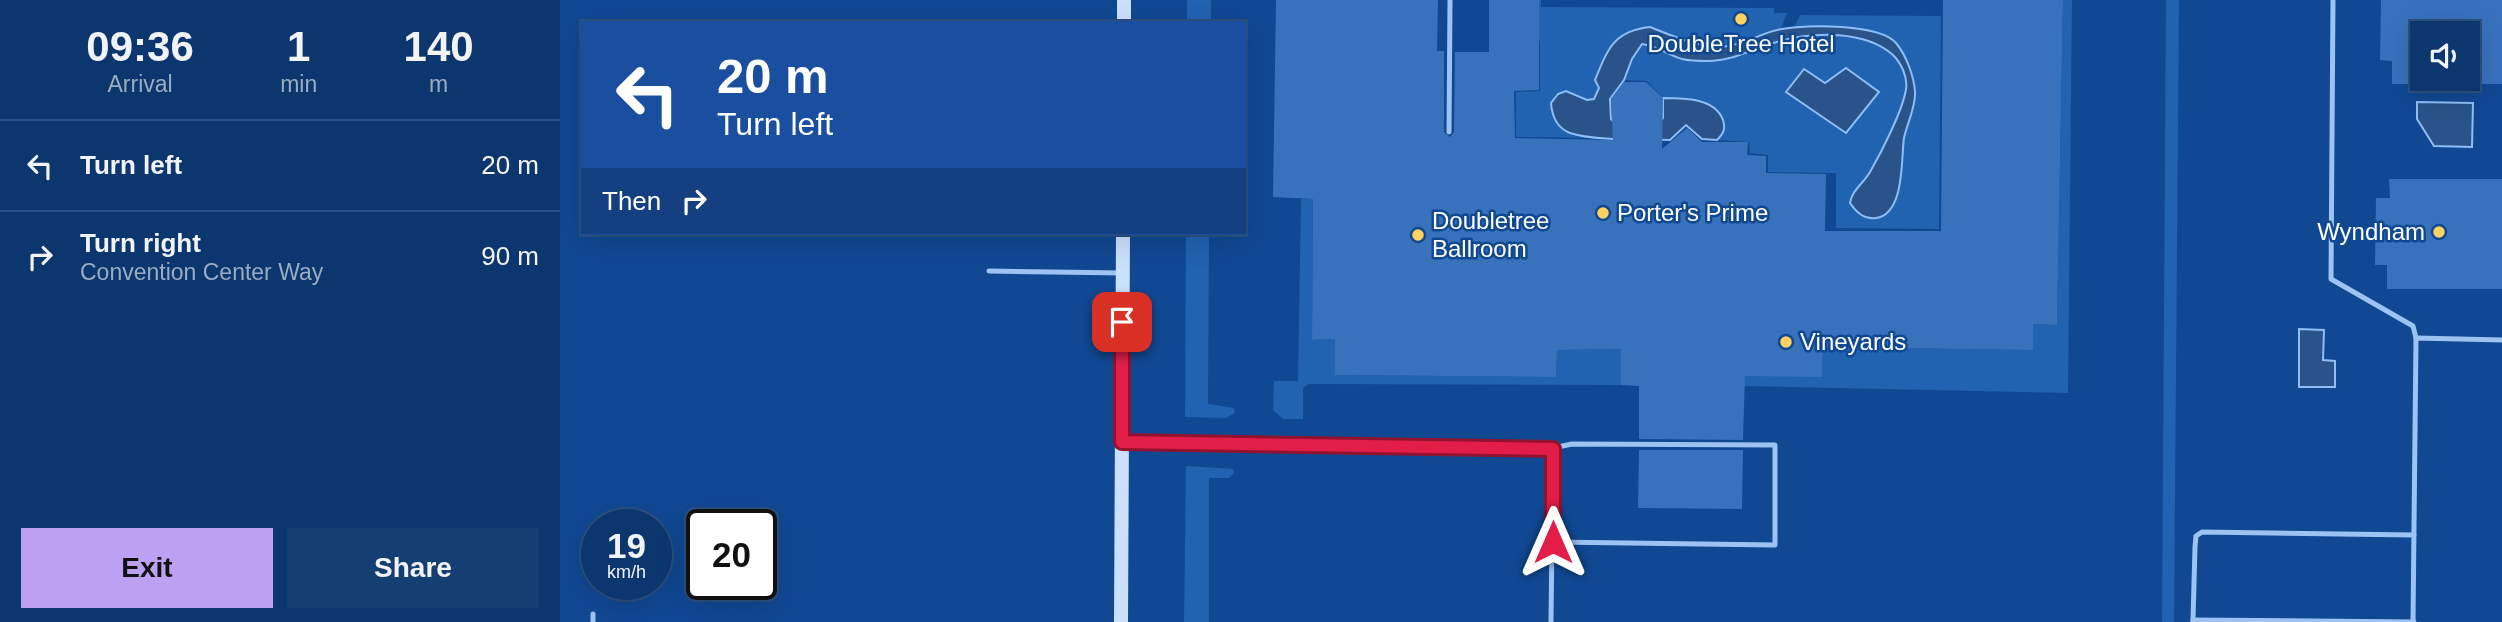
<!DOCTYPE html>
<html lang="en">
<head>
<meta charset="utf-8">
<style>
  :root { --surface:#0c366e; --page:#153e73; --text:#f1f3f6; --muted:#9aabc2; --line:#2c5081; --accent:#bca0f2 }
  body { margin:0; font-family:Arial,sans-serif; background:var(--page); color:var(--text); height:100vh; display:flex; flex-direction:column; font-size:26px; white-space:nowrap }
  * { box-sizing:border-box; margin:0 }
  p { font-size:23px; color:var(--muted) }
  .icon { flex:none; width:38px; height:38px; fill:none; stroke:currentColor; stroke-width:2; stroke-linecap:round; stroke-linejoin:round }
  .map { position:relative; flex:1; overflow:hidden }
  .panel { display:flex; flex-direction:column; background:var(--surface); width:560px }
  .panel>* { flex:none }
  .guide { position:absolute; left:21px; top:21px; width:665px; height:214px; border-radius:0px; box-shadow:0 7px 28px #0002,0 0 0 2px var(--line); background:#1a4fa0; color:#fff; overflow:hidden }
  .controls { position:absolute; left:1850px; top:21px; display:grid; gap:14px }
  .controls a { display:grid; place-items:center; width:70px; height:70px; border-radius:0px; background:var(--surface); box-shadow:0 7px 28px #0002,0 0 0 2px var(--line); font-size:35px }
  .speed { position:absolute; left:21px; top:509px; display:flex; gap:14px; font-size:35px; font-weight:700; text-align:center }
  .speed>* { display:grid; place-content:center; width:91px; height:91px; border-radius:50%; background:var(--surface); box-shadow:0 7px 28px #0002,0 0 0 2px var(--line); line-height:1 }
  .speed small { font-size:18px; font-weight:400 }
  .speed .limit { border:4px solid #111; border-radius:10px; background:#fff; color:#111 }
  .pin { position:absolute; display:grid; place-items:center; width:60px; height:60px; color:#fff; margin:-30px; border-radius:14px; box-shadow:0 4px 10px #0006 }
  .me { position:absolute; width:77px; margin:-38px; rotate:0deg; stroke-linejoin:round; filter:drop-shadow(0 0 5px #0008) }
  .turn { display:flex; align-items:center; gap:24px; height:147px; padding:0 21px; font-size:32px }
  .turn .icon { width:91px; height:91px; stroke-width:2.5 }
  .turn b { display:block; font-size:49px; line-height:60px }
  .then { display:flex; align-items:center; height:66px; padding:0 21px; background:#0003; gap:14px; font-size:26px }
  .eta { display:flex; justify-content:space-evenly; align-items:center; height:119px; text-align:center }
  .eta b { font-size:42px; font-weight:700; line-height:49px }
  .cta { display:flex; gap:14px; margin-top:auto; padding:14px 21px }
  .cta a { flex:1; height:80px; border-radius:0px; background:var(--accent); color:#111; font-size:28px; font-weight:700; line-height:80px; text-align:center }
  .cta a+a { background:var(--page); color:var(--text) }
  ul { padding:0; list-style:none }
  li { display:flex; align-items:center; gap:21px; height:91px; padding:0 21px; border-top:2px solid var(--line) }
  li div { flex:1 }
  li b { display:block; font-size:26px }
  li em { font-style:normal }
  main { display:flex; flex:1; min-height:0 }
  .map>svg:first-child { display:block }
</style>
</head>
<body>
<main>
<section class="panel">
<div class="eta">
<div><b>09:36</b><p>Arrival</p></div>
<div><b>1</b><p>min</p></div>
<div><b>140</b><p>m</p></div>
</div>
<ul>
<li><svg class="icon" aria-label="left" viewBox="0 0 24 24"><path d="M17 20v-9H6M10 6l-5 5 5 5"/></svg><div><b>Turn left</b></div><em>20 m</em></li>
<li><svg class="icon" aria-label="right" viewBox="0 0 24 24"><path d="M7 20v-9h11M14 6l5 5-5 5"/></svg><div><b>Turn right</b><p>Convention Center Way</p></div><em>90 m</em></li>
</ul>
<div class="cta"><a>Exit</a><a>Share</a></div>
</section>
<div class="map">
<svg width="1942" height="622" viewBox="0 0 1942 622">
  <rect width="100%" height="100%" fill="#104892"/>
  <g fill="#2162b1">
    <rect x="627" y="0" width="24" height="23"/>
    <path d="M957,0h24v7l233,1v5h13l-6,16 -56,18 -16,-1 -29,-8 -70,10 -15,32 4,8 -5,11 -43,4c2,32 27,31 53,35l-88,-1v-45l24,-1v-50h-24z"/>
    <polygon points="1503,0 1512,0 1508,393 1184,386 1185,376 1261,376 1263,347 1473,350 1473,324 1497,325"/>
    <polygon points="1606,0 1619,0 1614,622 1602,622"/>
    <path d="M1240,15l141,1 -2,213 -103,-1v-55l-68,-1v-17l-18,-2 -1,-11 -32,-2 6,-6 -40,-36h-20l-16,-17 -23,-1 8,-21 10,-15c16,2 26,12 41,15 25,6 91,-10 109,-30 3,-3 6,-9 8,-14z"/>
    <polygon points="741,199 753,199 752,340 775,339 776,375 996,377 997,350 1061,349 1061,385 748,384 743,388 743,419 723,419 713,410 714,381 738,381"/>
    <polygon points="626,233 649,233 648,404 674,408 675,413 666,418 625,417"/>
    <polygon points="626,466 673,469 674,473 669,478 649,478 649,622 624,622"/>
  </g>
  <g fill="#295389" stroke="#8dbef7" stroke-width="2">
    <path d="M1090,27c23,9 47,20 71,20 22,-1 41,-15 61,-18 24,-5 98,-5 114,14 10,12 18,33 19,49 1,14 -8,32 -11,46 -3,20 1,76 -28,80 -11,2 -20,-6 -26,-15 2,-13 13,-19 20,-31 11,-19 33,-62 36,-83 2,-12 -5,-26 -13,-34 -28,-25 -79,-23 -113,-14 -25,6 -45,20 -72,20 -9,0 -18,0 -26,-2 -15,-4 -24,-13 -40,-15l-10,15 -8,21 -14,19 1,20 13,14 23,1 16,-16v-20c21,0 52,0 60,22 3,9 0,14 -6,20l-15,-1 -16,-14 -16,15c-26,-1 -77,1 -100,-7 -13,-5 -18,-17 -19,-30l7,-9 8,-3 21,9 7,-1 5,-11 -4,-8c13,-32 19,-49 55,-53z"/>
    <polygon points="1286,68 1319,92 1286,133 1226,92 1244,69 1265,83"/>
    <polygon points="1857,102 1913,103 1912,147 1874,146 1857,119"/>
    <polygon points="1739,329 1764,330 1763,360 1775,361 1775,387 1739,387"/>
  </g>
  <g fill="#3872bb" fill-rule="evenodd">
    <polygon points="716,0 878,0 877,51 884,51 884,132 890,137 894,132 895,52 929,52 929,0 979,0 979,90 954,91 955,138 1053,140 1051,99 1064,82 1086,82 1103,98 1102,149 1127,128 1142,142 1188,142 1187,155 1206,156 1206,173 1266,174 1265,231 1381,231 1383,0 1503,0 1497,325 1473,324 1473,350 1263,347 1262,377 1185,376 1183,440 1079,439 1079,386 1061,385 1061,349 997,350 996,377 775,375 775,339 752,340 753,199 713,197"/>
    <path d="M1821,0h121v84h-110v-23l-12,-1zM1862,33h46v46h-46z"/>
    <polygon points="1829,179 1942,179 1942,289 1827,289 1827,265 1815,265 1816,198 1830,198"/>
    <polygon points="1079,450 1183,450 1182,509 1078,508"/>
  </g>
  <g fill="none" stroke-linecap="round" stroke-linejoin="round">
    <g stroke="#9cc3f3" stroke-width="5">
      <polyline points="1773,0 1771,279 1853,326 1856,338"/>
      <polyline points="889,132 890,0"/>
      <polyline points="429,271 563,273"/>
      <polyline points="565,442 993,448 991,622"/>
      <polyline points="993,542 1215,545 1215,445 1012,444 993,448"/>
      <polyline points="33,614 33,622"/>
      <polyline points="1633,620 1635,547 1636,536 1642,532 1854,535"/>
      <polyline points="1633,622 1633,620 1854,622"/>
      <polyline points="1853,622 1856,338 1942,340"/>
    </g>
    <g stroke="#cbe0fd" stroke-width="14">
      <polyline points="564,23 564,0"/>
      <polyline points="561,622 563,233"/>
    </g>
  </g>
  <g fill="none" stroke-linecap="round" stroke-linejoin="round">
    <defs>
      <polyline id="route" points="562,322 562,442 993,449 993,542"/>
    </defs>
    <use href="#route" stroke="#92132f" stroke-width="18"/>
    <use href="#route" stroke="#e11d48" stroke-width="12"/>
  </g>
  <g fill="#ffd15e" stroke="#104892" stroke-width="2.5">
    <circle cx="1181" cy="19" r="7"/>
    <circle cx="1043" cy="213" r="7"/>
    <circle cx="1879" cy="232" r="7"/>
    <circle cx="858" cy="235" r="7"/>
    <circle cx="1226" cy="342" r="7"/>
  </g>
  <g text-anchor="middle" stroke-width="5" stroke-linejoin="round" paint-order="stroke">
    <g font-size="24" fill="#fff" stroke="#104892" text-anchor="start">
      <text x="1181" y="52" text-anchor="middle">DoubleTree Hotel</text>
      <text x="1057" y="221">Porter's Prime</text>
      <text x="872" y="229">Doubletree<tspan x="872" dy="28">Ballroom</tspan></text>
      <text x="1865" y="240" text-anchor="end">Wyndham</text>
      <text x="1240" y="350">Vineyards</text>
    </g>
  </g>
</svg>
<div class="controls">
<a><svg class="icon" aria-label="sound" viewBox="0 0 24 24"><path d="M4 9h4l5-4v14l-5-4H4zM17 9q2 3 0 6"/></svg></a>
</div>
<div class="speed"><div>19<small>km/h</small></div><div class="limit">20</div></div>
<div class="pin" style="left:562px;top:322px;background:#d93025"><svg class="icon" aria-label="arrive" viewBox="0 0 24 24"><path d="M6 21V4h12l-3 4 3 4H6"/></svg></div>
<svg class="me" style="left:993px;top:542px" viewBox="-20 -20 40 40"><path d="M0-17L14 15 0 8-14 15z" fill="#e11d48" stroke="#fff" stroke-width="4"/></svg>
<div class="guide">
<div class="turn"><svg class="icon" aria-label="left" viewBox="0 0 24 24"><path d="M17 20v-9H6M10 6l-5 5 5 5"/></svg><div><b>20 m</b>Turn left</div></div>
<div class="then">Then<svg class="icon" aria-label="right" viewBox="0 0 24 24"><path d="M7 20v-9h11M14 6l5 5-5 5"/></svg></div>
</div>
</div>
</main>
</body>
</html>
